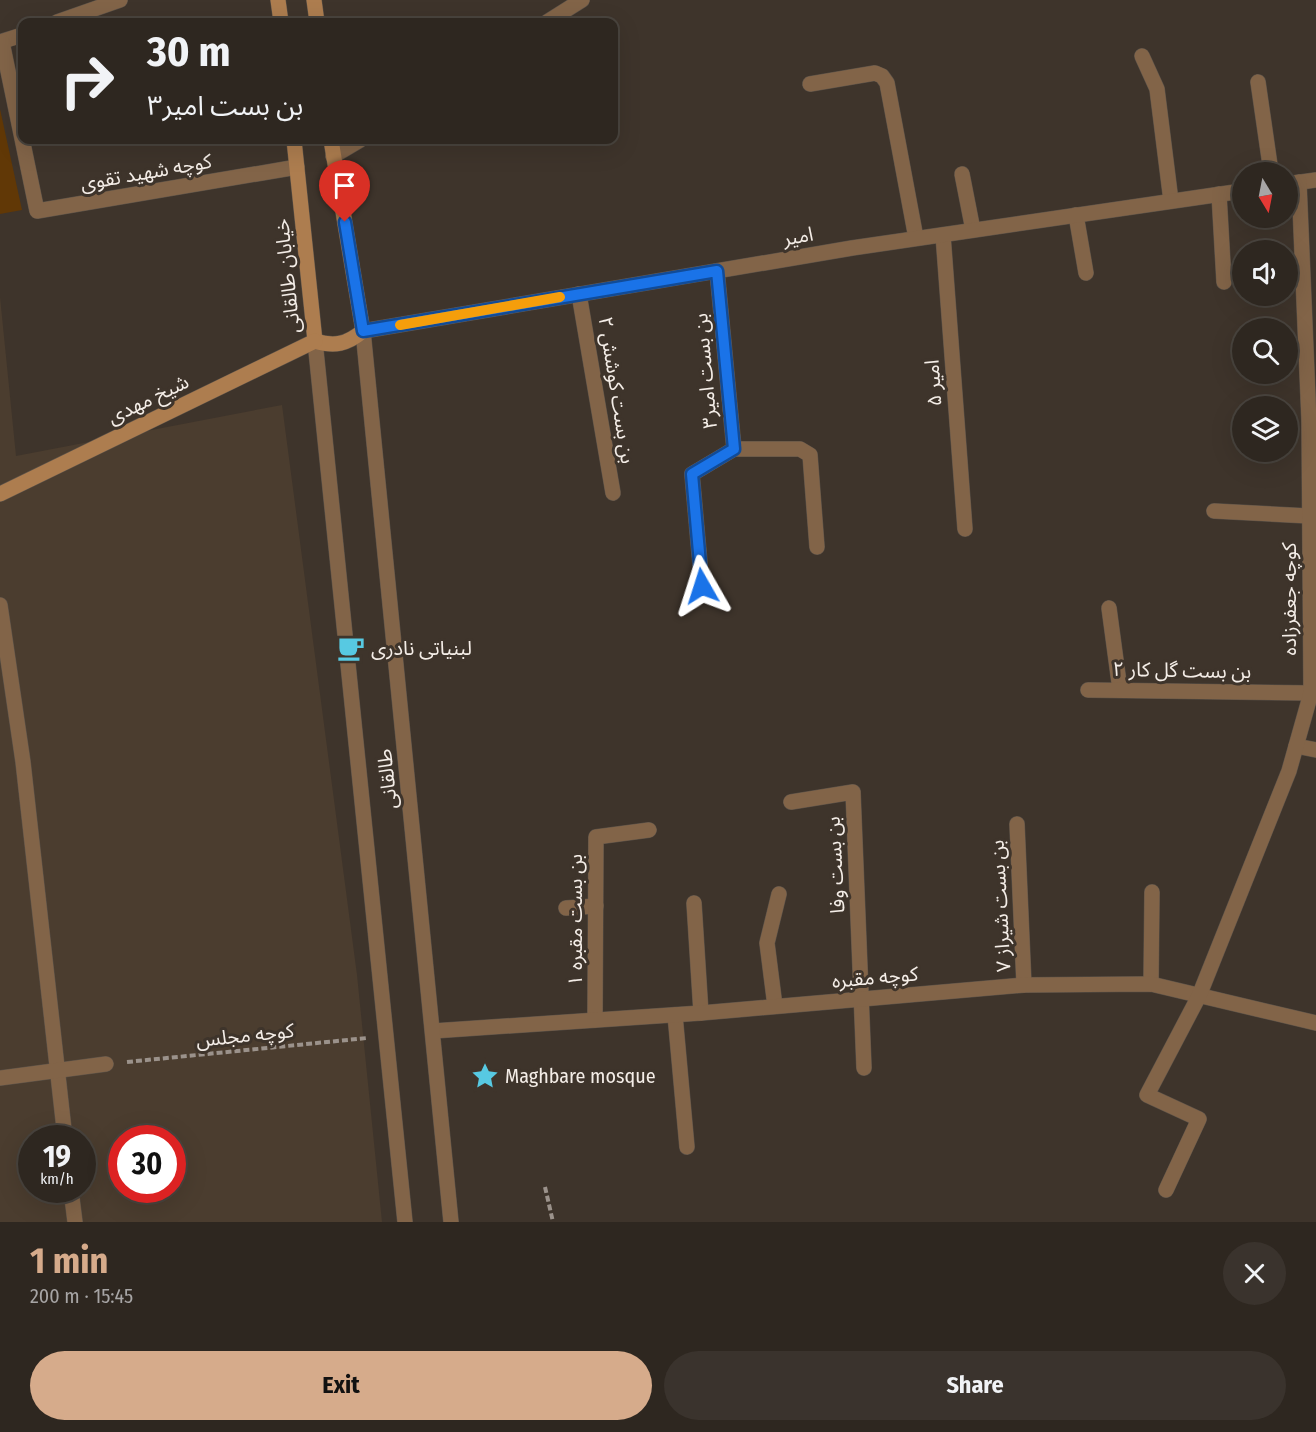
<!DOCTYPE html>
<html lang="en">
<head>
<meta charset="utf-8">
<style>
  :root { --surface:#2e2720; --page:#3a332d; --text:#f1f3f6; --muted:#a7a5a5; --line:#49443e; --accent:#d6ab8b }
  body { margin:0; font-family:"Fira Sans Condensed","Noto Sans Arabic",sans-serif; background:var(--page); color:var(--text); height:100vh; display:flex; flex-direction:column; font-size:22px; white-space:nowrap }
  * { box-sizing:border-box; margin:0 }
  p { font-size:20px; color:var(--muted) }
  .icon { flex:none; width:33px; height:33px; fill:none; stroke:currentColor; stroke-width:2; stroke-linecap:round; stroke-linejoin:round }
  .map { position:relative; height:1222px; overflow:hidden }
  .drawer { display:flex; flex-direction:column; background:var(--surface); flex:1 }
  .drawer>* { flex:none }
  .top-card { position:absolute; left:18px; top:18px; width:600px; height:126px; border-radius:12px; box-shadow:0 6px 24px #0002,0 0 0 2px var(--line); background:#2e2720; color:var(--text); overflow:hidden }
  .needle { width:39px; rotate:170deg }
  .controls { position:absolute; left:1232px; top:162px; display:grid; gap:12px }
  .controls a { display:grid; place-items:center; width:66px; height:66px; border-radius:50%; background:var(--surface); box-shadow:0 6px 24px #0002,0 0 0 2px var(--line); font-size:30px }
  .speed { position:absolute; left:18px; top:1125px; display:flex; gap:12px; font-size:30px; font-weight:700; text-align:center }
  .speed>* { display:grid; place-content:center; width:78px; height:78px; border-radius:50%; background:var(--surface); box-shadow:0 6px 24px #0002,0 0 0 2px var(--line); line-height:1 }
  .speed small { font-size:15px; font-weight:400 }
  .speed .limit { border:9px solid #d22; background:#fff; color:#111 }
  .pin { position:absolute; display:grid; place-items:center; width:51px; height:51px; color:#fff; margin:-62px -26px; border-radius:50% 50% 50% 0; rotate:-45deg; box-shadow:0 0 6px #0007 }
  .pin .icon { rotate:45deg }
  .me { position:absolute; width:66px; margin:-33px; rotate:354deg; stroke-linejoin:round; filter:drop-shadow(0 0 4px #0008) }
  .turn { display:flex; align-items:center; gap:21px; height:126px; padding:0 30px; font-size:27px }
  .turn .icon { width:78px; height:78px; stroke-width:2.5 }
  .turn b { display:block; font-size:42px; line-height:51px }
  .round { display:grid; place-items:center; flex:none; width:63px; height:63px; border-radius:32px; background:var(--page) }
  .overview { display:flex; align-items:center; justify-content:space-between; height:102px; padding:0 30px }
  h1 { font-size:36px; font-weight:700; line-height:45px; color:var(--accent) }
  .cta { display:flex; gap:12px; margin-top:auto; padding:12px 30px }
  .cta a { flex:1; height:69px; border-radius:36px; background:var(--accent); color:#111; font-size:24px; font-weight:700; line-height:69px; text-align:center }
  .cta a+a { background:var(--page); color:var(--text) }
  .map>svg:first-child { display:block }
</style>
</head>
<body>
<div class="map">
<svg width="1316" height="1222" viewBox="0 0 1316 1222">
  <rect width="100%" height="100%" fill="#3e342b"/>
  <path fill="#4b3d2f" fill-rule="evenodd" d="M0,297l16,159 266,-51 75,570 25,247h-382zM32,1138h50v52h-50zM122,1138h50v52h-50z"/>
  <polygon fill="#613806" points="0,109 22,210 0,214"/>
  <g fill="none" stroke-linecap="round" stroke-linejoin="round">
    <defs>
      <polyline id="lane" points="566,908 596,906"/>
      <g id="street">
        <polyline points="57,22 120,0"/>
        <polyline points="547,22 582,0"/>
        <polyline points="0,42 22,35"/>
        <polyline points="2,42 37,211 297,167"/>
        <polyline points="1142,56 1157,89 1171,201"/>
        <polyline points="1258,82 1271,172"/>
        <polyline points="810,84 875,73 882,76 887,83 916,238"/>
        <polyline points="333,156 360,140"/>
        <polyline points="962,174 973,230"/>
        <polyline points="1287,184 1316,180"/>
        <polyline points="1219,194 1224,282"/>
        <polyline points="1076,215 1086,273"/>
        <polyline points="943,235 965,529"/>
        <polyline points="579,294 613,493"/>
        <polyline points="315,341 405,1222"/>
        <polyline points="734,449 800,449 810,455 817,547"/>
        <polyline points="1214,511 1309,516"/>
        <polyline points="702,586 692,474 734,449 717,271"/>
        <polyline points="0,605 23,762 65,1138"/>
        <polyline points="1109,608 1120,690"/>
        <polyline points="1088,690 1311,693"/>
        <polyline points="1296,746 1316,750"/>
        <polyline points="791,802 853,792 864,1068"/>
        <polyline points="1017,824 1024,985"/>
        <polyline points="694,903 701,1013"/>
        <polyline points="1151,984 1152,892"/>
        <polyline points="775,1006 767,943 779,894"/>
        <polyline points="675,1015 687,1147"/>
        <polyline points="595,1020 596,837 649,830"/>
        <polyline points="433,1031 701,1013 1024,985 1151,984 1316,1023"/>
        <polyline points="0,1078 106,1064"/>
        <polyline points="71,1190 75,1222"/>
        <polyline points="1166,1190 1199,1119 1147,1095 1199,996 1289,771 1311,693 1309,421 1299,182"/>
        <polyline points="451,1222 363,331 852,248 1242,191"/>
      </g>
      <g id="secondary">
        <polyline points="278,0 281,22"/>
        <polyline points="314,0 317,22"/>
        <polyline points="294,140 315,341"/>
        <path d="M315,341c20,6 32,3 48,-10l-32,-191"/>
        <polyline points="0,494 315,341"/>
      </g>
    </defs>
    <use href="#lane" stroke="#5b5249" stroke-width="16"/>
    <use href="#street" stroke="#5b5249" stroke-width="16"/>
    <use href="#secondary" stroke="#5b5249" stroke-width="16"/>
    <g stroke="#9b928b" stroke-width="4" stroke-dasharray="6 3" stroke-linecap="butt">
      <polyline points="127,1062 367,1038"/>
      <polyline points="545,1187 553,1222"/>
    </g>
    <use href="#lane" stroke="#826448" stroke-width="15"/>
    <use href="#street" stroke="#826448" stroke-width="15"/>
    <use href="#secondary" stroke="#ad7d4f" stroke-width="15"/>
  </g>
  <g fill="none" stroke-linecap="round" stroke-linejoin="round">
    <defs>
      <polyline id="route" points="345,222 363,331 717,271 734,449 692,474 702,586"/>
    </defs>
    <use href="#route" stroke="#114b97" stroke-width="15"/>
    <use href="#route" stroke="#1a73e8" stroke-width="10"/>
    <polyline stroke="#f59e0b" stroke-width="10" points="400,325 560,297"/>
  </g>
  <defs>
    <symbol id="cafe-bare" viewBox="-9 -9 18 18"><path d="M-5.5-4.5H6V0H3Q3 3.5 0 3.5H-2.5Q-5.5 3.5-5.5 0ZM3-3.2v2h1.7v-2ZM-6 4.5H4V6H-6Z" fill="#57c9e2" stroke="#3e342b" stroke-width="2.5" paint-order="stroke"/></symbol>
    <symbol id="sight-bare" viewBox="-9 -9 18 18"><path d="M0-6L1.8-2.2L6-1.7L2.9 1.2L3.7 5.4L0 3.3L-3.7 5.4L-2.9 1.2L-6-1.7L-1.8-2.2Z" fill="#57c9e2" stroke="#3e342b" stroke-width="2.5" paint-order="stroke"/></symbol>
  </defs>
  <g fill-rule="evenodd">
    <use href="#cafe-bare" x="332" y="629" width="38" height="38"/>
    <use href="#sight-bare" x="466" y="1057" width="38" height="38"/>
  </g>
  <g text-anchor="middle" stroke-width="6" stroke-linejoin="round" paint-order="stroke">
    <g font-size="20" fill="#f4ede7" stroke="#3e342b">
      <text transform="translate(146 172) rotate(-10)" y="7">کوچه شهید تقوی</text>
      <text transform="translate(798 236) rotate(-10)" y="7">امیر</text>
      <text transform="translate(287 276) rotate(-96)" y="7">خیابان طالقانی</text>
      <text transform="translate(705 371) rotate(-95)" y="7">بن بست امیر۳</text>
      <text transform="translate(933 383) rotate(-94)" y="7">امیر ۵</text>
      <text transform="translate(617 390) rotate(81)" y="7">بن بست کوشش ۲</text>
      <text transform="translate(148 399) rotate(-26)" y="7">شیخ مهدی</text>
      <text transform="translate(1289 599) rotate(-90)" y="7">کوچه جعفرزاده</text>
      <text transform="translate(1182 670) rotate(1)" y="7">بن بست گل کار ۲</text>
      <text transform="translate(387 779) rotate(-96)" y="7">طالقانی</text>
      <text transform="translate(835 865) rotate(-93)" y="7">بن بست وفا</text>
      <text transform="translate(1000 906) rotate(-93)" y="7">بن بست شیراز ۷</text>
      <text transform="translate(575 920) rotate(-90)" y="7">بن بست مقبره ۱</text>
      <text transform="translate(875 977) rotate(-5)" y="7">کوچه مقبره</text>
      <text transform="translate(245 1035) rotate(-6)" y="7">کوچه مجلس</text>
    </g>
    <g font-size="20" fill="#f4ede7" stroke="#3e342b" text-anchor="start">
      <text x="371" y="655">لبنیاتی نادری</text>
      <text x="505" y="1083">Maghbare mosque</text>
    </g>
  </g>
</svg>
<div class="controls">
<a><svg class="needle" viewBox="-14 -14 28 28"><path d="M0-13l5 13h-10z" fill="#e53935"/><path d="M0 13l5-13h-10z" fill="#a7a5a5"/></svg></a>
<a><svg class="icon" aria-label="sound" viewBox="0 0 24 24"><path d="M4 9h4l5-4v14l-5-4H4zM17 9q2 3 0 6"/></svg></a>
<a><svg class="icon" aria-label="search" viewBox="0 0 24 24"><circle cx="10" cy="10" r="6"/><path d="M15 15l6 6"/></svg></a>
<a><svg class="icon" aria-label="layers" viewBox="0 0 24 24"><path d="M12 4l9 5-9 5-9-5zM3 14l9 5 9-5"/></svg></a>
</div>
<div class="speed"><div>19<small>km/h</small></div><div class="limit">30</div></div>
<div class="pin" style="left:345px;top:222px;background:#d93025"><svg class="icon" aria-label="arrive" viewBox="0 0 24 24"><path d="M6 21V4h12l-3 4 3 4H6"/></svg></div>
<svg class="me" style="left:702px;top:586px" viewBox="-20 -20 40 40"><path d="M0-17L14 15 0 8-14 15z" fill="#1a73e8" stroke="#fff" stroke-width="4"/></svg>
<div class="top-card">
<div class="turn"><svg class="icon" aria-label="right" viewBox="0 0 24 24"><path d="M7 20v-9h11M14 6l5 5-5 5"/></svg><div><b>30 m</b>بن بست امیر۳</div></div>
</div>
</div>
<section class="drawer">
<div class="overview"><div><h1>1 min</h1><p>200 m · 15:45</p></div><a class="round"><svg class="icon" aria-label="close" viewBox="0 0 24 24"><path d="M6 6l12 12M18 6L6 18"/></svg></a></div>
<div class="cta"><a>Exit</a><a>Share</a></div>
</section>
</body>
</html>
